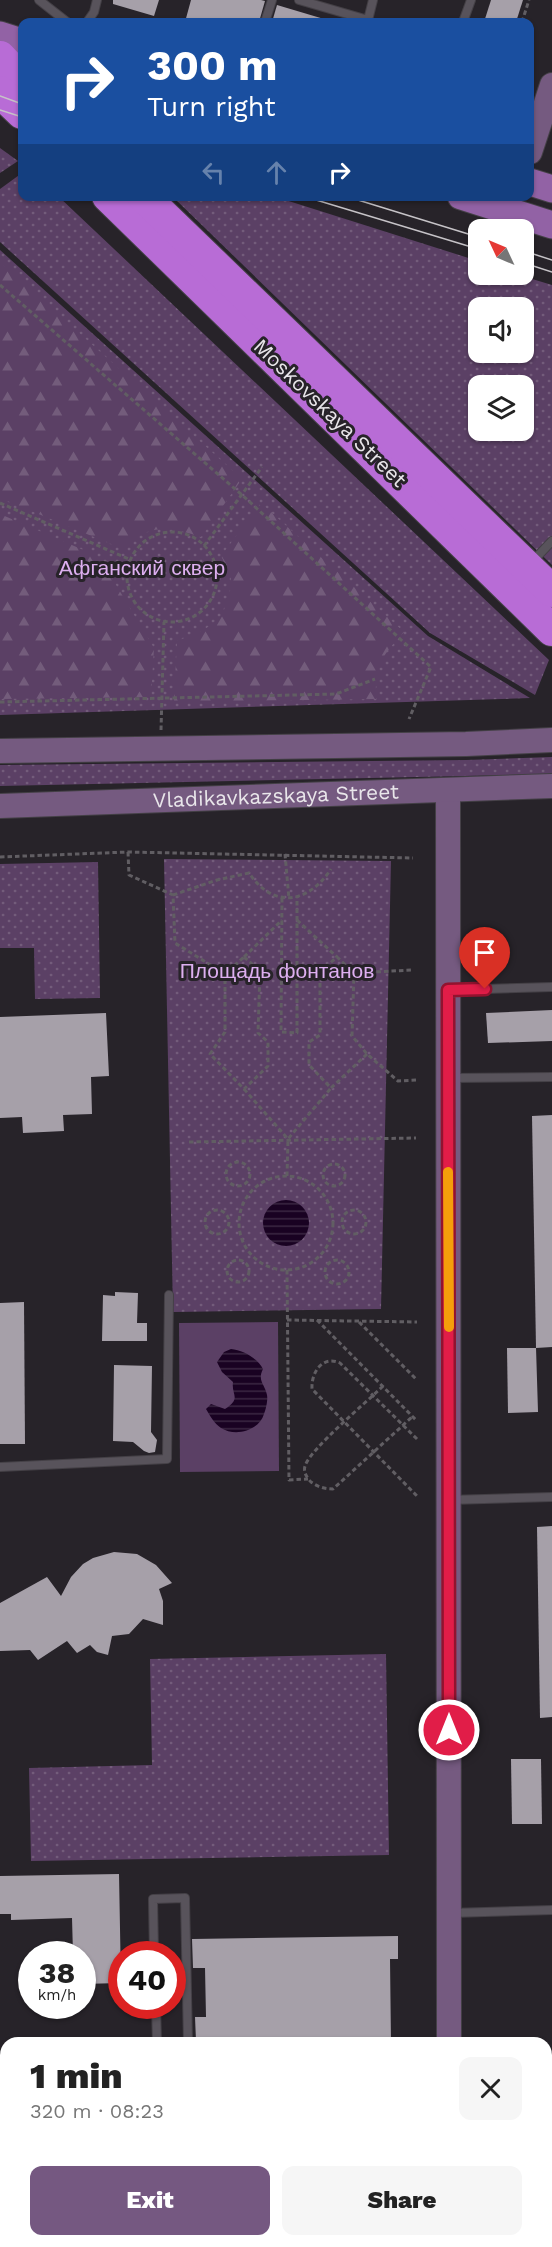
<!DOCTYPE html>
<html lang="en">
<head>
<meta charset="utf-8">
<style>
  :root { --surface:#fff; --page:#f6f6f6; --text:#222; --muted:#767676; --accent:#755881 }
  body { margin:0; font-family:"Work Sans",sans-serif; background:var(--page); color:var(--text); height:100vh; display:flex; flex-direction:column; font-size:22px; white-space:nowrap }
  * { box-sizing:border-box; margin:0 }
  p { font-size:20px; color:var(--muted) }
  .icon { flex:none; width:33px; height:33px; fill:none; stroke:currentColor; stroke-width:2; stroke-linecap:round; stroke-linejoin:round }
  .map { position:relative; flex:1; overflow:hidden }
  .panel { position:absolute; left:0px; top:2037px; width:552px; height:210px; display:flex; flex-direction:column; background:var(--surface); border-radius:18px 18px 0 0; box-shadow:0 2px 4px #0004 }
  .panel>* { flex:none }
  .guide { position:absolute; left:18px; top:18px; width:516px; height:183px; border-radius:12px; box-shadow:0 2px 4px #0004; background:#1a4fa0; color:#fff; overflow:hidden }
  .needle { width:39px; rotate:314deg }
  .buttons { position:absolute; left:468px; top:219px; display:grid; gap:12px }
  .buttons a { display:grid; place-items:center; width:66px; height:66px; border-radius:12px; background:var(--surface); box-shadow:0 2px 4px #0004; font-size:30px }
  .speed { position:absolute; left:18px; top:1941px; display:flex; gap:12px; font-size:30px; font-weight:700; text-align:center }
  .speed>* { display:grid; place-content:center; width:78px; height:78px; border-radius:50%; background:var(--surface); box-shadow:0 2px 4px #0004; line-height:1 }
  .speed small { font-size:15px; font-weight:400 }
  .speed .limit { border:9px solid #d22; background:#fff; color:#111 }
  .pin { position:absolute; display:grid; place-items:center; width:51px; height:51px; color:#fff; margin:-62px -26px; border-radius:50% 50% 50% 0; rotate:-45deg; box-shadow:0 0 6px #0007 }
  .pin .icon { rotate:45deg }
  .me { position:absolute; width:66px; margin:-33px; rotate:0deg; stroke-linejoin:round; filter:drop-shadow(0 0 4px #0008) }
  .turn { display:flex; align-items:center; gap:21px; height:126px; padding:0 30px; font-size:27px }
  .turn .icon { width:78px; height:78px; stroke-width:2.5 }
  .turn b { display:block; font-size:42px; line-height:51px }
  .lanes { display:flex; align-items:center; height:57px; padding:0 30px; background:#0003; justify-content:center; gap:30px; direction:ltr }
  .lanes .off { opacity:.35 }
  .round { display:grid; place-items:center; flex:none; width:63px; height:63px; border-radius:12px; background:var(--page) }
  .overview { display:flex; align-items:center; justify-content:space-between; height:102px; padding:0 30px }
  h1 { font-size:36px; font-weight:800; line-height:45px }
  .button { display:flex; gap:12px; margin-top:auto; padding:12px 30px }
  .button a { flex:1; height:69px; border-radius:12px; background:var(--accent); color:#fff; font-size:24px; font-weight:800; line-height:69px; text-align:center }
  .button a+a { background:var(--page); color:var(--text) }
  .map>svg:first-child { display:block }
</style>
</head>
<body>
<div class="map">
<svg width="552" height="2247" viewBox="0 0 552 2247">
  <defs>
    <pattern id="grass-dots" width="8" height="8" patternUnits="userSpaceOnUse" patternTransform="scale(1.5)"><rect width="8" height="8" fill="#5b4065"/><path d="M2 2h.1M6 6h.1" fill="none" stroke="#735c7b" stroke-width="1.8" stroke-linecap="round"/></pattern>
    <pattern id="forest-firs" width="22" height="20" patternUnits="userSpaceOnUse" patternTransform="scale(1.5)"><rect width="22" height="20" fill="#5b4065"/><path d="M5 1l3.5 6h-7zM16 11l3.5 6h-7z" fill="#735c7b"/></pattern>
    <pattern id="water-rules" width="6" height="5" patternUnits="userSpaceOnUse" patternTransform="scale(1.5)"><rect width="6" height="5" fill="#190222"/><path d="M0 2.5h6" fill="none" stroke="#3a2742"/></pattern>
  </defs>
  <rect width="100%" height="100%" fill="#272329"/>
  <g fill="url(#grass-dots)" fill-rule="evenodd">
    <polygon points="0,148 18,161 0,173"/>
    <polygon points="22,173 22,196 59,197 549,660 535,695 430,633 0,242 0,189"/>
    <path d="M173,197h103l202,64v13l41,1 33,10v280zM478,308h46v44h-46zM478,386h46v44h-46z"/>
    <polygon points="0,250 428,636 530,698 0,715"/>
    <polygon points="552,757 552,774 0,786 0,765 466,760"/>
    <polygon points="164,859 391,861 381,1309 173,1312"/>
    <polygon points="98,862 100,998 35,999 34,948 0,948 0,864"/>
    <polygon points="386,1654 389,1855 31,1861 29,1768 152,1765 150,1659"/>
  </g>
  <g fill="url(#forest-firs)">
    <path d="M0,262l242,217 -41,58c-32,-11 -53,-14 -78,12l-123,-51z"/>
    <path d="M261,503l143,129c-23,25 -29,33 -28,67l-202,3 3,-61 27,-11 18,-14 8,-25 1,-16 -10,-19z"/>
    <polygon points="0,514 88,552 101,560 154,648 151,697 0,699"/>
  </g>
  <polygon fill="#5b4065" points="278,1322 279,1471 180,1472 179,1323"/>
  <g fill="url(#water-rules)">
    <circle cx="286" cy="1223" r="23"/>
    <path d="M231,1349c12,1 26,9 32,20 -6,12 2,15 4,26 1,5 -1,14 -3,19 -5,17 -29,23 -43,14 -7,-5 -11,-12 -15,-19l5,-5 14,5c17,-11 6,-14 8,-27l-11,-10 -5,-10 7,-10z"/>
  </g>
  <g fill="#a6a0a9">
    <polygon points="113,0 159,0 154,16 113,4"/>
    <polygon points="191,0 261,0 265,1 259,22 185,22"/>
    <polygon points="491,0 523,0 516,22 484,22"/>
    <polygon points="277,5 324,19 323,22 272,22"/>
    <polygon points="552,1010 552,1041 488,1043 486,1013"/>
    <polygon points="106,1013 109,1076 91,1077 92,1114 63,1115 64,1131 23,1133 22,1117 0,1118 0,1017"/>
    <polygon points="552,1115 552,1347 536,1348 532,1116"/>
    <polygon points="115,1292 138,1293 137,1323 147,1323 147,1341 102,1341 103,1295 115,1296"/>
    <polygon points="24,1302 25,1444 0,1444 0,1303"/>
    <polygon points="507,1348 536,1348 538,1412 508,1413"/>
    <polygon points="114,1365 152,1366 151,1432 157,1440 155,1452 149,1453 144,1451 133,1442 113,1441"/>
    <polygon points="552,1526 552,1717 540,1718 537,1527"/>
    <polygon points="114,1552 137,1554 156,1565 172,1583 159,1589 163,1601 163,1625 143,1619 129,1634 112,1636 108,1655 97,1652 90,1645 77,1653 67,1641 38,1660 30,1650 0,1651 0,1603 47,1577 61,1596 71,1577 83,1564 93,1558"/>
    <polygon points="511,1759 541,1759 542,1824 512,1824"/>
    <polygon points="119,1874 121,1983 82,1984 82,1954 73,1954 72,1918 11,1920 11,1914 0,1914 0,1876"/>
    <polygon points="398,1936 398,1959 390,1959 391,2043 206,2043 206,2041 196,2041 195,2017 206,2017 205,1968 193,1968 192,1939"/>
  </g>
  <g fill="none" stroke-linecap="round" stroke-linejoin="round">
    <defs>
      <g id="lane">
        <polyline points="39,0 67,22"/>
        <polyline points="299,0 368,20 373,0"/>
        <polyline points="87,22 94,12 97,0"/>
        <polyline points="265,22 272,0"/>
        <polyline points="463,22 471,0"/>
        <polyline points="532,562 552,541"/>
        <polyline points="450,990 552,987"/>
        <polyline points="450,1078 552,1077"/>
        <polyline points="0,1467 167,1459 169,1295"/>
        <polyline points="449,1500 552,1497"/>
        <polyline points="451,1913 552,1910"/>
        <polyline points="154,1954 153,1899 185,1898 188,2043"/>
        <polyline points="156,2006 157,2043"/>
        <polyline points="411,2241 411,2247"/>
        <polyline points="196,2247 196,2241"/>
      </g>
      <g id="secondary">
        <polyline points="530,152 552,85"/>
        <polyline points="0,751 466,744 552,740"/>
        <polyline points="448,790 449,2043"/>
        <path id="s1" d="M0,806l552,-20"/>
        <polyline points="449,2241 449,2247"/>
      </g>
      <g id="primary">
        <polyline points="0,35 22,42"/>
        <polyline points="530,182 552,189"/>
        <polyline points="461,196 552,225"/>
      </g>
      <g id="highway">
        <polyline points="0,57 22,80"/>
        <polyline points="0,92 22,113"/>
        <polyline points="108,196 552,630"/>
        <polyline points="143,196 552,591"/>
      </g>
    </defs>
    <use href="#lane" stroke="#444046" stroke-width="10"/>
    <use href="#secondary" stroke="#444046" stroke-width="26"/>
    <use href="#primary" stroke="#444046" stroke-width="29"/>
    <use href="#highway" stroke="#444046" stroke-width="34"/>
    <g stroke="#615e63" stroke-width="3" stroke-dasharray="4.5 3" stroke-linecap="butt">
      <polyline points="522,22 529,0"/>
      <polyline points="0,285 242,495 431,667 409,719"/>
      <polyline points="0,503 131,560"/>
      <circle cx="172" cy="577" r="45"/>
      <polyline points="204,546 262,467"/>
      <polyline points="0,702 336,694 375,679"/>
      <polyline points="161,730 164,622"/>
      <polyline points="128,852 129,875 173,895 175,943 225,974"/>
      <polyline points="285,854 289,899"/>
      <polyline points="0,857 128,852 413,858"/>
      <path d="M173,895l44,-15 32,-7c24,36 59,31 82,-4"/>
      <polyline points="282,898 281,1032 297,1033 297,897"/>
      <polyline points="297,920 337,957"/>
      <polygon points="244,957 260,971 258,1033 268,1042 268,1066 244,1089 210,1054 225,1032 225,974"/>
      <polyline points="244,957 282,920"/>
      <polyline points="354,973 413,970"/>
      <polyline points="367,1054 331,1088 309,1065 309,1042 320,1035 320,972 337,957 354,973 352,1036 367,1054 398,1081 416,1080"/>
      <polyline points="244,1089 288,1139 331,1088"/>
      <polyline points="189,1142 416,1138"/>
      <circle cx="238" cy="1174" r="12"/>
      <circle cx="334" cy="1175" r="11"/>
      <circle cx="286" cy="1223" r="47"/>
      <polyline points="287,1176 288,1139"/>
      <circle cx="217" cy="1222" r="12"/>
      <circle cx="354" cy="1222" r="12"/>
      <circle cx="337" cy="1272" r="12"/>
      <circle cx="238" cy="1271" r="11"/>
      <polyline points="287,1270 289,1480 308,1479"/>
      <polyline points="287,1320 417,1322"/>
      <polyline points="317,1320 417,1421"/>
      <polyline points="359,1322 417,1380"/>
      <path d="M383,1386c-16,16 -73,63 -78,80 -2,6 2,12 6,16 7,5 14,7 22,7l79,-72"/>
      <path d="M417,1439l-77,-76c-18,-8 -29,10 -28,26l105,107"/>
    </g>
    <use href="#lane" stroke="#58535b" stroke-width="8"/>
    <use href="#secondary" stroke="#755a80" stroke-width="24"/>
    <use href="#primary" stroke="#9262a5" stroke-width="27"/>
    <use href="#highway" stroke="#b86cd6" stroke-width="32"/>
    <g stroke="#c6c3c7" stroke-width="1.5">
      <polyline points="0,96 22,104"/>
      <polyline points="0,110 22,117"/>
      <polyline points="303,196 478,249"/>
      <polyline points="345,196 478,237"/>
      <polyline points="524,251 552,260"/>
      <polyline points="524,263 552,272"/>
    </g>
  </g>
  <g fill="none" stroke-linecap="round" stroke-linejoin="round">
    <defs>
      <polyline id="route" points="449,1730 448,990 485,989"/>
    </defs>
    <use href="#route" stroke="#92132f" stroke-width="15"/>
    <use href="#route" stroke="#e11d48" stroke-width="10"/>
    <polyline stroke="#f59e0b" stroke-width="10" points="448,1172 449,1327"/>
  </g>
  <g text-anchor="middle" stroke-width="6" stroke-linejoin="round" paint-order="stroke">
    <g font-size="21" fill="#e9e6ea" stroke="#272329">
      <text transform="translate(330 413) rotate(44)" y="7">Moskovskaya Street</text>
      <text dy="7" stroke="none"><textPath href="#s1" startOffset="276">Vladikavkazskaya Street</textPath></text>
    </g>
    <g font-size="21" fill="#ddaff0" stroke="#272329">
      <text x="142" y="575">Афганский сквер</text>
      <text x="277" y="978">Площадь фонтанов</text>
    </g>
  </g>
</svg>
<div class="buttons">
<a><svg class="needle" viewBox="-14 -14 28 28"><path d="M0-13l5 13h-10z" fill="#e53935"/><path d="M0 13l5-13h-10z" fill="#767676"/></svg></a>
<a><svg class="icon" aria-label="sound" viewBox="0 0 24 24"><path d="M4 9h4l5-4v14l-5-4H4zM17 9q2 3 0 6"/></svg></a>
<a><svg class="icon" aria-label="layers" viewBox="0 0 24 24"><path d="M12 4l9 5-9 5-9-5zM3 14l9 5 9-5"/></svg></a>
</div>
<div class="speed"><div>38<small>km/h</small></div><div class="limit">40</div></div>
<div class="pin" style="left:485px;top:989px;background:#d93025"><svg class="icon" aria-label="arrive" viewBox="0 0 24 24"><path d="M6 21V4h12l-3 4 3 4H6"/></svg></div>
<svg class="me" style="left:449px;top:1730px" viewBox="-20 -20 40 40"><circle r="17" fill="#e11d48" stroke="#fff" stroke-width="3"/><path d="M0-11L8 9 0 5-8 9z" fill="#fff"/></svg>
<div class="guide">
<div class="turn"><svg class="icon" aria-label="right" viewBox="0 0 24 24"><path d="M7 20v-9h11M14 6l5 5-5 5"/></svg><div><b>300 m</b>Turn right</div></div>
<div class="lanes"><svg class="icon off" aria-label="left" viewBox="0 0 24 24"><path d="M17 20v-9H6M10 6l-5 5 5 5"/></svg><svg class="icon off" aria-label="ahead" viewBox="0 0 24 24"><path d="M12 20V5M6 11l6-6 6 6"/></svg><svg class="icon" aria-label="right" viewBox="0 0 24 24"><path d="M7 20v-9h11M14 6l5 5-5 5"/></svg></div>
</div>
<section class="panel">
<div class="overview"><div><h1>1 min</h1><p>320 m · 08:23</p></div><a class="round"><svg class="icon" aria-label="close" viewBox="0 0 24 24"><path d="M6 6l12 12M18 6L6 18"/></svg></a></div>
<div class="button"><a>Exit</a><a>Share</a></div>
</section>
</div>
</body>
</html>
